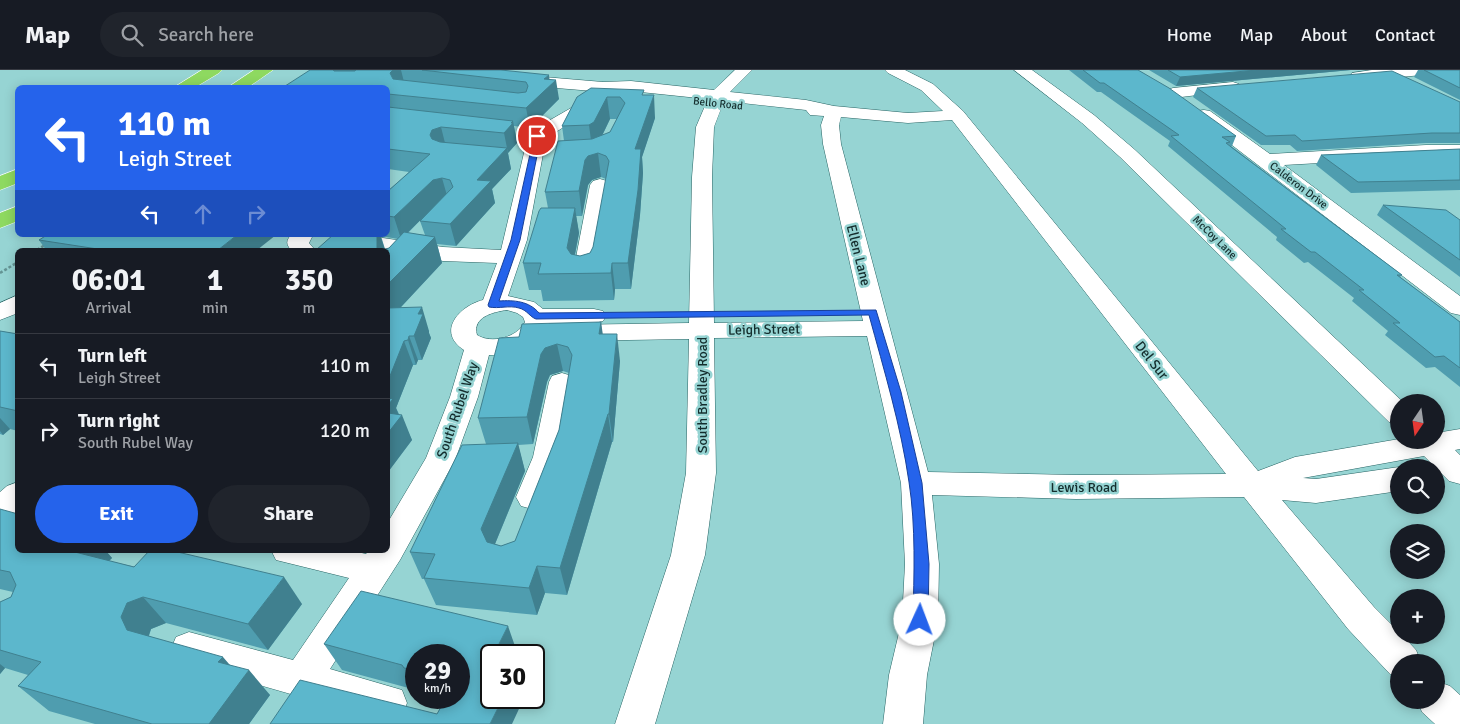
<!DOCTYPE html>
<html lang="en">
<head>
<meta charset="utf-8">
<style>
  :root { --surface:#171b24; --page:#20242c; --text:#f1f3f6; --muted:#9ea1a6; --line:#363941; --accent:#2563eb }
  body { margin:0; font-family:Signika,sans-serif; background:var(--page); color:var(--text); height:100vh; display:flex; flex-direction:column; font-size:19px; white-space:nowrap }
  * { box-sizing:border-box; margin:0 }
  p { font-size:16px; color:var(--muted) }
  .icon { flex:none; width:28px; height:28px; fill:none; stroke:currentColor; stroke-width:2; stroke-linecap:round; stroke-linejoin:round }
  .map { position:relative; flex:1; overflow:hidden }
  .sheet { position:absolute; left:15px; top:178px; width:375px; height:305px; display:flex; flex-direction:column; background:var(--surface); border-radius:8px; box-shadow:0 2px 12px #0003 }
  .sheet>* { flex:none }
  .top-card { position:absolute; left:15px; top:15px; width:375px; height:152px; border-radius:8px; box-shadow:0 2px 12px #0003; background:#2563eb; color:#fff; overflow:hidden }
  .needle { width:32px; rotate:193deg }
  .fabs { position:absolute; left:1390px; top:324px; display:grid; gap:10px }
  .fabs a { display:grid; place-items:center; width:55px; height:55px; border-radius:50%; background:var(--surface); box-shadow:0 2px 12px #0003; font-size:25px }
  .speed { position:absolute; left:405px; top:574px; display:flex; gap:10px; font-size:25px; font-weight:700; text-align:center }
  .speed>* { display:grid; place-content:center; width:65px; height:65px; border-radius:50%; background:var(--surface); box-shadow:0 2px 12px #0003; line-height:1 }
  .speed small { font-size:12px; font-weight:400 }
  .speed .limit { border:2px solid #111; border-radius:8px; background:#fff; color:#111 }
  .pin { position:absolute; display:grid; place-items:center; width:42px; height:42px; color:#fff; margin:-21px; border:2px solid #fff; border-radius:50%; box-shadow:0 1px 5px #0007 }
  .me { position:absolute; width:55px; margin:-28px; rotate:2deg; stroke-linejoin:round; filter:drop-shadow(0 0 4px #0008) }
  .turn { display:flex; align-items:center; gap:18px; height:105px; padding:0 20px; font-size:22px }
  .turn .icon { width:65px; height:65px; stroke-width:2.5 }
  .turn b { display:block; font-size:35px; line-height:42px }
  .lanes { display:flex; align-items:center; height:48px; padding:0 20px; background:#0003; justify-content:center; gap:25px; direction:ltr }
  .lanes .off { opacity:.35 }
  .eta { display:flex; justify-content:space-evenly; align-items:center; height:85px; text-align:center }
  .eta b { font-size:30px; font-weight:700; line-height:35px }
  .button { display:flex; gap:10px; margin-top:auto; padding:10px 20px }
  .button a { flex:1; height:58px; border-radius:30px; background:var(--accent); color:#fff; font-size:20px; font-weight:700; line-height:58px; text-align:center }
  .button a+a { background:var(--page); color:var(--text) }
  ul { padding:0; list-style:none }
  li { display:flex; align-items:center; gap:15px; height:65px; padding:0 20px; border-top:1px solid var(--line) }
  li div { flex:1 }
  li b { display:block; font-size:19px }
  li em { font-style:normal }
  header { display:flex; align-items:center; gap:30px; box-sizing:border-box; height:70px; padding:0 25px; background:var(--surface); border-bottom:1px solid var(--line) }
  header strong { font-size:24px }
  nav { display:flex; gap:28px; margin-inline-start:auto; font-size:18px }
  .search { width:350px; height:45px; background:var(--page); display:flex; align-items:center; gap:12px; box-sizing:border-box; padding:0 18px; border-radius:28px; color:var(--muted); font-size:19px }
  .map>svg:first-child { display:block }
</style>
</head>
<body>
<header>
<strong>Map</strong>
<div class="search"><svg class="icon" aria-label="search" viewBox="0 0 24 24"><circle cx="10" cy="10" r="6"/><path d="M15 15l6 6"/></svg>Search here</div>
<nav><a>Home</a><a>Map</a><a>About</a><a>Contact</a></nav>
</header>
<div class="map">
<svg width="1460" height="654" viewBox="0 0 1460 654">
  <rect width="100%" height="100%" fill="#96d4d3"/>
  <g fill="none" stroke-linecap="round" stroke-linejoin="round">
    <defs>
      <g id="minor">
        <path d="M735,0h17l-22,22 76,8 28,6 74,7 35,-2 -22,-21 -33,-17 -3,-3h20l28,14 30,27 295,360 37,-14 104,-18 37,1v-7l24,-4v20l-5,1 5,5v29l-11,-3 -25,-25 -121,22 13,1 83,-12v24l-83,12 -34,-3 92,107 25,25v3h3l14,15 5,12h-22v16l-9,-4 -42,-45 -104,-132 -168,2 -144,-4 7,69 -1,56 -11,55 -4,49h-40l6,-49 13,-55 3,-56 -4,-81 -34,-147 -153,2 2,135 -11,82 -50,169h-40l56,-169 15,-82 3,-134 -123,2 -9,-2 -4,-6 4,-6 9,-2 123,-2 3,-146 4,-50 12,-28 -77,-8 -28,1 2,3 -15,16 -44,27 -19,102 -19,56 26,6 9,7h51l9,2 3,5 -3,5 -9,2h-45c-11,24 -36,32 -60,32l-11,42 -23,63 -55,100 -70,109 72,21 5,13 -5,13 -14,6 -212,-61 -5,-12 5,-12 13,-5 104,28 56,-82 -73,-18 -5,-10h78l17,4 3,-4h19v-28l38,-64 24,-61 14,-47c-28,-18 -5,-44 19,-50l14,-37 -54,-2 -55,-9v-2h-13l-30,-5 -3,-5 3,-5h18l80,12 58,3 27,-114 10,-9 40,-23 15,-13 -73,-6 -6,-2 -2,-3 2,-3 6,-2 83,7 28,-1 83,9zM724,31l82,9 4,5 14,1 -3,9 2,19 40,177 -149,2 -2,-146 2,-50zM841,47l67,6 44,-3 274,354 -150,1 -148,-3 -87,-328 -2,-19zM507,240l10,3 6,4 2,5c-8,16 -34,22 -48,13 -5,-18 16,-23 30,-25z"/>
        <polygon points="1014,0 1032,0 1094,45 1134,79 1403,332 1399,332 1399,355 1389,352 1120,87 1082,53"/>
        <polygon points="1372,0 1430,0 1427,3 1422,5 1358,11 1352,9 1350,6 1352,3"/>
        <polygon points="1233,12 1239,14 1241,17 1239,20 1173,28 1167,26 1165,23 1167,20 1173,18"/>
        <polygon points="1204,40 1210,41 1270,84 1426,75 1460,75 1460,87 1426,87 1284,95 1460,226 1460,245 1451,243 1198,49 1195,45 1198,41"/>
        <polygon points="600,109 607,111 610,115 595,203 592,208 584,210 576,208 573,203 590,115 593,111"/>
        <path d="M291,165h22l-4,8 6,7h-24c-5,-6 -5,-9 0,-15z"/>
        <polygon points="18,225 18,243 0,250 0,233"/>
        <polygon points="562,303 572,306 575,312 563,387 543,436 532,439 521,436 516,427 533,387 549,312 552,306"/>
        <polygon points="18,412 18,443 11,449 0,452 0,422 7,416"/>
        <polygon points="1436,611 1450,616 1460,625 1460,654 1435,654 1422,642 1417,630 1436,630"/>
      </g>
      <g id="highway">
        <polygon points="202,0 222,0 219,3 194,18 173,18"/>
        <polygon points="254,0 273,0 247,18 227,18"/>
        <polygon points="18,99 18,113 0,120 0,106"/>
        <polygon points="18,136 18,151 0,158 0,143"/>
      </g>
    </defs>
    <use href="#minor" stroke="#276464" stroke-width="1"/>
    <use href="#highway" stroke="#fff" stroke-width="1"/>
    <g stroke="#649494" stroke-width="2.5" stroke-dasharray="3 2" stroke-linecap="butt">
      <polyline points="37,180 45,175"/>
      <polyline points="0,203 18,192"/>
    </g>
    <use href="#minor" fill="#fff" fill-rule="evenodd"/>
    <use href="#highway" fill="#8ed960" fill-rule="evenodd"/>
  </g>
  <g fill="#4f9daf" fill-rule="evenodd">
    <path d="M333,0h168l49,9 9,20 -29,29 -16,-2 3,17 -9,10 3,16 -19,20 3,14 -39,43 -19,-2 5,19 -42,45 29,23v2l2,5 -9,22h-4l-2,5h-3l-17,43 16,32 -24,32v-222l-55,-15h55v-44l21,-19 -21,-3v-81zM429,141l-9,10 5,14 -17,-2zM381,166l17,3 -9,9 -4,1z"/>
    <polygon points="1069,0 1138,0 1236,66 1232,76 1231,76 1402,205 1400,207 1460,252 1460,317 1435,297 1426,298 1385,265 1388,261 1352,231 1354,228 1308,192 1304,193 1276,170 1277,167 1168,76 1170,71 1101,22 1097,22"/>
    <polygon points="1149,0 1351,0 1176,16"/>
    <polygon points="1418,0 1460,0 1460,30 1414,7"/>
    <polygon points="1197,18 1460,32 1460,73 1426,73 1297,81 1290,75 1261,75 1193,27"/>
    <path d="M645,25l10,23 -13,39 1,16 -3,42 -9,74h-16l-1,11 -71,1 -2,-11h-12l-6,-27 25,-55 -3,-16 19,-51 -2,-15 15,-29zM610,49h7l-7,13 -8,4zM601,107l5,2 -13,68 -3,6 -10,3 -5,-1 4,-22 -3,-17h6l6,-31 4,-5z"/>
    <polygon points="1460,79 1460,120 1351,123 1316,95 1321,85"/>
    <polygon points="1383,135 1460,150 1460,207 1377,145"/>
    <polygon points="39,170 257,180 46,180"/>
    <path d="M601,252l1,12 18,27 -7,81h-1l-45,153 -22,-2 -8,22 -101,-10 -12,-26h-2l-12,-27 76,-108 -8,-26 41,-81zM563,301l6,2 -10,57 -44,111 -14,5 -6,-2 30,-73 -7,-26 15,-1 14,-62 3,-7z"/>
    <polygon points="0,261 18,264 18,361 10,359 3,365 0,364"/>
    <polygon points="0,439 18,480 105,480 112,488 109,491 302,534 268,580 166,553 151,559 149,566 230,595 270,625 249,654 95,654 49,641 18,616 28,605 5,598 0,604 0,532 11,527 13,522 0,519"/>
    <polygon points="324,574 517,582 437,644 446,628 442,628 459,628 459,585 416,585 416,620 342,600"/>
  </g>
  <g fill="#40808f">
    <polygon points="333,0 355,0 357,3 339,16"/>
    <polygon points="393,0 401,0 405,16 398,18 390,3"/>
    <polygon points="1257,0 1351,0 1176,16 1180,7"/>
    <polygon points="549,5 550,15 556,10 559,29 530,58 526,38 544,9"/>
    <polygon points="654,25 655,48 642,87 643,103 640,145 631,219 628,193 635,79"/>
    <polygon points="607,27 610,49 597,76 592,78 589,55"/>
    <polygon points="513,51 517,73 508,83 504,63"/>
    <polygon points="441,57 446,77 437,80 430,65 432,60"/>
    <polygon points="507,78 511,99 492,119 495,133 456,176 450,154 477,110"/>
    <polygon points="598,83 601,107 592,110 588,115 582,146 579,121 585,90 588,86"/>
    <polygon points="442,108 448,129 439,132 401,169 394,147 433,110"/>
    <polygon points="575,138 579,163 571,204 567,178"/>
    <polygon points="237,165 276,165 257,180 218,180"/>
    <polygon points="377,165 380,165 385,180 377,180"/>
    <polygon points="435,167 442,193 388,251 388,214"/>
    <polygon points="612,193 615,219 614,230 611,203"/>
    <polygon points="422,237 429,261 429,263 431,268 422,290 414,266 418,244"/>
    <polygon points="601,252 605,279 599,264"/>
    <polygon points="617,264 620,291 613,372 609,344"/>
    <polygon points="409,266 418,290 416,295 408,270"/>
    <polygon points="404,271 413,295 396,338 400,348 402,345 412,370 388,402 388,311"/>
    <polygon points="557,274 563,301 550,305 547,312 533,374 527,347 541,284 545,278"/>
    <polygon points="608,344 612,372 567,525 560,498"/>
    <polygon points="0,348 10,359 3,365 0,361"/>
    <polygon points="518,373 525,401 490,486 481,459"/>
    <polygon points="67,480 105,480 112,488 92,507"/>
    <polygon points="537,496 545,523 537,545 529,518"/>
    <polygon points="284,507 302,534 268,580 248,554"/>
    <polygon points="143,527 166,553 151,559 146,573 127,560 121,547 127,533"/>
    <polygon points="508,556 517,582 516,585 497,578"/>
    <polygon points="223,587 242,609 249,600 270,625 249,654 209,654 218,592"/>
    <polygon points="0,594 5,598 0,604"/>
    <polygon points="503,628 524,628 512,654 490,654"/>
  </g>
  <g fill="#5cb7cc" stroke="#40808f">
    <polygon points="310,0 333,0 334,1 355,1 356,0 393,0 390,3 393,9 518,23 526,22 528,16 526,12 422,0 501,0 549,5 544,9 556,10 526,38 388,24 388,18 282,18"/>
    <polygon points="1083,0 1138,0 1169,18 1236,66 1222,67 1230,72 1226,73 1235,80 1402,205 1397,205 1460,252 1460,298 1444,286 1435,287 1393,253 1400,253 1359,220 1364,220 1315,182 1311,182 1281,159 1286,159 1171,66 1179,65 1104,13 1100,13"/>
    <polygon points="1168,0 1257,0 1180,7"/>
    <polygon points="1424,0 1460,0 1460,18"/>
    <polygon points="1392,1 1460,32 1460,63 1432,63 1302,71 1295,65 1266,66 1197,18"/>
    <polygon points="591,18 644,20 642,25 654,25 635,79 641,79 638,120 628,193 612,193 611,203 538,204 541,193 523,193 539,141 541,138 575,138 567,178 571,184 580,186 590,183 593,177 609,91 606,86 598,83 588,86 585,90 579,121 545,122 558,71 592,69 610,62 625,33 620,27 607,27 594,52 589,55 562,56 577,27"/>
    <polygon points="388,37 513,51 511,53 513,53 504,63 441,57 432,60 430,65 432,69 440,72 507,78 477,110 491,111 450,154 420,151 453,117 450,110 442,108 433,110 394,147 388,146 388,121 430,84 388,79"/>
    <polygon points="1460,79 1460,110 1358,112 1321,85"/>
    <polygon points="1383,135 1446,140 1460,150 1460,190"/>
    <polygon points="404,162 435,167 388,214 388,180 382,180 389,178"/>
    <polygon points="47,165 237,165 218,180 104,180 39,170"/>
    <polygon points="333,165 377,165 377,179 378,180 316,180"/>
    <polygon points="422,237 418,244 423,244 414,266 409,266 408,270 404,271 388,311 388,238"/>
    <polygon points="601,252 599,264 617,264 609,344 608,344 560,498 537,496 529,518 424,508 435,484 410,482 462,375 518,373 481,459 487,472 501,476 515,471 559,360 572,285 568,277 557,274 545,278 541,284 527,347 478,348 499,268 519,267 522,254"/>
    <polygon points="0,261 18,264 18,341 0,337"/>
    <polygon points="388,328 393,329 388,335"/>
    <polygon points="388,343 402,345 388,363"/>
    <polygon points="0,439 18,444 18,480 67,480 134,497 150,480 169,480 284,507 248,554 143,527 127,533 121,547 127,560 223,587 218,592 249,600 209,654 152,654 18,616 41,592 0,580 0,532 11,527 16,515 10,502 0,500"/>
    <polygon points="361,521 508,556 497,578 523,585 491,585 491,628 503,628 490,654 270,654 300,610 437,644 446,628 459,628 459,585 416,585 416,600 404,598 402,595 324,574"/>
  </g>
  <path fill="#2563eb" stroke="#184099" d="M537,63l4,3 -21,104 -21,61c15,-1 30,0 40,12l337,-3 25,82 21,91 7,81 -1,56 -3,4 -5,2 -5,-2 -2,-4c1,-46 3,-93 -4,-138 -8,-56 -25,-112 -40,-167l-333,4c-6,-2 -9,-9 -17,-11 -10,-3 -20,1 -30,-1l-1,-2 23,-65 23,-104z"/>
  <g text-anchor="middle" stroke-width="5" stroke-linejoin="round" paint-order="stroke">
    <g font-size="11" fill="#142d2d" stroke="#96d4d3">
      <text transform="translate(718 33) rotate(6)" y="4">Bello Road</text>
      <text transform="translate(1299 115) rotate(37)" y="4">Calderon Drive</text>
      <text transform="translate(1215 167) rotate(44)" y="4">McCoy Lane</text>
    </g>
    <g font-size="14" fill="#142d2d" stroke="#96d4d3">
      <text transform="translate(859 185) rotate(76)" y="5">Ellen Lane</text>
      <text transform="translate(764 259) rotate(-1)" y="5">Leigh Street</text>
      <text transform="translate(1152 290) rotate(52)" y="5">Del Sur</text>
      <text transform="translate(702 325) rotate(-90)" y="5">South Bradley Road</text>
      <text transform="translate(457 340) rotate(-71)" y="5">South Rubel Way</text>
      <text x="1084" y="422">Lewis Road</text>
    </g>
  </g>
</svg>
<div class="fabs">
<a><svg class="needle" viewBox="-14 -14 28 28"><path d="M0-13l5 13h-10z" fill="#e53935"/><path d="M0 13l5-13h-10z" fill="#9ea1a6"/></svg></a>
<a><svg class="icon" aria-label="search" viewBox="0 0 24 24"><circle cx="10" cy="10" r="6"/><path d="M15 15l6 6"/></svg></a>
<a><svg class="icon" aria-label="layers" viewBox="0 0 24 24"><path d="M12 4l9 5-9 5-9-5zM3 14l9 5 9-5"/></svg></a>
<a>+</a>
<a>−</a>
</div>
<div class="speed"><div>29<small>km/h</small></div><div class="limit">30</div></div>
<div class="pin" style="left:537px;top:66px;background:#d93025"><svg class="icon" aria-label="arrive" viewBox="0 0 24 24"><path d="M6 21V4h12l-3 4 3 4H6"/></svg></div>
<svg class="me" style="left:920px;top:550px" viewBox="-20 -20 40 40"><circle r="19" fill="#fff"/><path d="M0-13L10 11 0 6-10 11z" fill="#2563eb"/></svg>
<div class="top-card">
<div class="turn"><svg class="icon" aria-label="left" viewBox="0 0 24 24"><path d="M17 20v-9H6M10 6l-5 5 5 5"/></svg><div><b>110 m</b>Leigh Street</div></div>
<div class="lanes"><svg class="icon" aria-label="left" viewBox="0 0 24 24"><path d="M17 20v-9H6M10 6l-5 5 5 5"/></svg><svg class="icon off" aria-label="ahead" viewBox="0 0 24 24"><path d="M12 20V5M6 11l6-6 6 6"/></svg><svg class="icon off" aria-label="right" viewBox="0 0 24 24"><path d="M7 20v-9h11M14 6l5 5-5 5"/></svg></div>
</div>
<section class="sheet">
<div class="eta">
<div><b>06:01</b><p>Arrival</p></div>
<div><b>1</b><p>min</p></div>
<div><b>350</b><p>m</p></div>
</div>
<ul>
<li><svg class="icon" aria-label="left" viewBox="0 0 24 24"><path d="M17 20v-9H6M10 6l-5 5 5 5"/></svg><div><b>Turn left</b><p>Leigh Street</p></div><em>110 m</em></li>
<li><svg class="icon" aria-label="right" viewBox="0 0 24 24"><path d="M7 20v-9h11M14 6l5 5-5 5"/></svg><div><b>Turn right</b><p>South Rubel Way</p></div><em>120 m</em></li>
</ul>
<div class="button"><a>Exit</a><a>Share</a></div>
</section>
</div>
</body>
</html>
